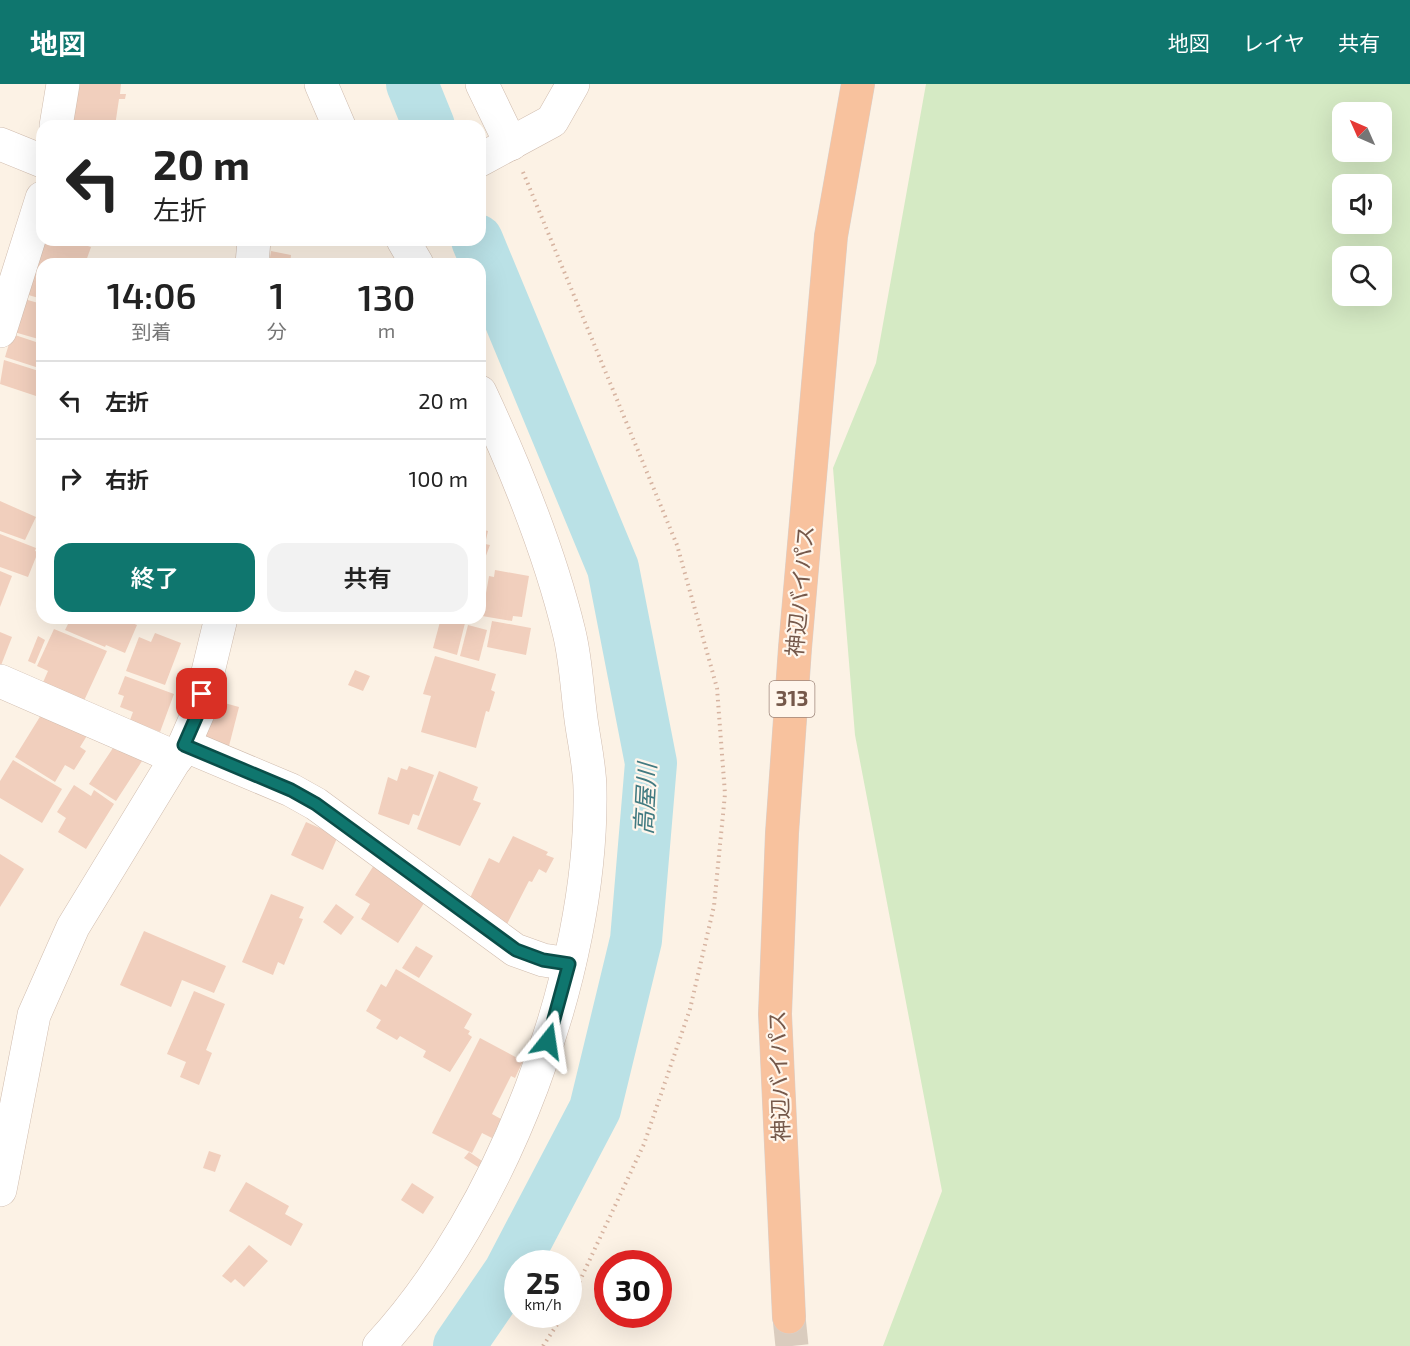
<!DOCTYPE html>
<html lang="ja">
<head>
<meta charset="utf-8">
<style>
  :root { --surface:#fff; --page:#f2f2f2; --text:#222; --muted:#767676; --line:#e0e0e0; --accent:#0f766e }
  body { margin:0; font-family:"Exo 2","Noto Sans JP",sans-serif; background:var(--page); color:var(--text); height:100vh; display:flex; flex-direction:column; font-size:22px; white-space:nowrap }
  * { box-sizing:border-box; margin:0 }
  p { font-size:20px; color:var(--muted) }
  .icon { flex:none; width:33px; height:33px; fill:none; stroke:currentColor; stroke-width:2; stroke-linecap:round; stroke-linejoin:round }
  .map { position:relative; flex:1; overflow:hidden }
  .sheet { position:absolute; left:36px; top:174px; width:450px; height:366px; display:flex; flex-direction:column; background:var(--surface); border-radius:18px; box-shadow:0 6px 24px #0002 }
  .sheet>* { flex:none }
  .top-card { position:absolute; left:36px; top:36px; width:450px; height:126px; border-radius:18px; box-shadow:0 6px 24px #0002; background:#fff; color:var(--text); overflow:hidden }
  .needle { width:39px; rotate:315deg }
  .controls { position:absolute; left:1332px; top:18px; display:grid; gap:12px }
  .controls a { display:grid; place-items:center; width:60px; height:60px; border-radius:12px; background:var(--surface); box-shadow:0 6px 24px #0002; font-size:30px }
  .speed { position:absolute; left:504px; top:1166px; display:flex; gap:12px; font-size:30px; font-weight:700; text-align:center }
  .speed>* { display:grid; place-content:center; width:78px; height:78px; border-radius:50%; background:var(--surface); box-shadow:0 6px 24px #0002; line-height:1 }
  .speed small { font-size:15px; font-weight:400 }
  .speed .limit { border:9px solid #d22; background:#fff; color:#111 }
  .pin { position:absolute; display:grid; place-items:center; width:51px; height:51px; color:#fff; margin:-26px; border-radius:12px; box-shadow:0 3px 9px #0006 }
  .me { position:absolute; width:66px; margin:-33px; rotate:15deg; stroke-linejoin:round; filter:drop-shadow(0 0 4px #0008) }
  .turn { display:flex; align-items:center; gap:21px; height:126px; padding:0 18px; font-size:27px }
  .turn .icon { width:78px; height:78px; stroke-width:2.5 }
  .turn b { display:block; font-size:42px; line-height:51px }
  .eta { display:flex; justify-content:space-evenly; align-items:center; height:102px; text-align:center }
  .eta b { font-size:36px; font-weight:600; line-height:42px }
  .action { display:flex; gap:12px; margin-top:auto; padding:12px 18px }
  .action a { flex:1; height:69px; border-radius:18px; background:var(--accent); color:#fff; font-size:24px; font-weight:600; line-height:69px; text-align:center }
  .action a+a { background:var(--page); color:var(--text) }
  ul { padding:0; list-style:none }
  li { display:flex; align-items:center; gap:18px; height:78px; padding:0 18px; border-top:2px solid var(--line) }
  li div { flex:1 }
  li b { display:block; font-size:22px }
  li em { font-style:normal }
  header { display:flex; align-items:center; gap:36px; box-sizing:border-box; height:84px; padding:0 30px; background:var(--accent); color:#fff }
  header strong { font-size:28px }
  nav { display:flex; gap:33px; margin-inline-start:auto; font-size:21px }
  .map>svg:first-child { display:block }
</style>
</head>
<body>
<header>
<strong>地図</strong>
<nav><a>地図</a><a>レイヤ</a><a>共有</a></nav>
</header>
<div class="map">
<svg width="1410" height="1262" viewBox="0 0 1410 1262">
  <rect width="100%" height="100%" fill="#fcf2e5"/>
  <path fill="#d5eac4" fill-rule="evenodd" d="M926,0h484v1262h-527l59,-155 -87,-456 -22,-267 43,-105zM1342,28h40v40h-40zM1342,100h40v40h-40zM1342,172h40v40h-40z"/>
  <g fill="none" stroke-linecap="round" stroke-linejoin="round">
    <g stroke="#bae1e6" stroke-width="52">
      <polyline points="412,0 429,42"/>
      <polyline points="459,1262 509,1189 595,1025 636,856 651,679 613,484 477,156"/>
    </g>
  </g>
  <g fill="#f1cfbd">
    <polygon points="77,0 121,0 120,10 126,10 125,15 119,15 115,42 71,42"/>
    <polygon points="43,156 70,156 91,163 85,180 42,180 42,215 25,210"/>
    <polygon points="271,167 291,171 290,180 269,180"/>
    <polygon points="24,215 42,220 42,256 14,248"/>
    <polygon points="12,250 42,260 42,285 5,273"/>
    <polygon points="4,276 42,288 39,313 0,300"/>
    <polygon points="0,417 36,433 25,456 0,447"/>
    <polygon points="480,445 488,447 485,460 490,461 481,485"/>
    <polygon points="0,450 36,464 35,467 38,468 28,493 0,483"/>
    <polygon points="495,486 529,492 522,533 513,532 512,537 482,532 489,492 494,493"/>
    <polygon points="0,487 12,492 0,523"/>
    <polygon points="71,534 121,534 137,541 125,569 106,561 105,563 65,546"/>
    <polygon points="441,534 465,539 457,571 433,564"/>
    <polygon points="492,537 531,544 526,571 487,563"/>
    <polygon points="468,541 487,546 479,577 460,572"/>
    <polygon points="54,545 107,567 82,621 41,603 48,587 37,582"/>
    <polygon points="0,548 12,553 0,584"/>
    <polygon points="155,549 181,559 165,601 126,587 139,553 151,558"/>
    <polygon points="38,552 45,556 35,580 28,577"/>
    <polygon points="435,572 496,590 491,606 495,608 489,628 486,627 476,664 421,648 431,612 423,610"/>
    <polygon points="355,586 370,592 363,607 348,601"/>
    <polygon points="125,592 174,610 160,648 130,636 133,628 120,623 124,612 118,610"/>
    <polygon points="210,615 239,623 229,662 200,655"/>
    <polygon points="46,623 88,650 80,663 86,667 74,686 65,681 55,698 15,673"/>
    <polygon points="123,660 144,674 116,717 89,700 113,664 118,667"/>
    <polygon points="13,676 62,705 42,739 0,714 0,697"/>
    <polygon points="409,682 434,691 419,732 413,730 409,741 378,730 388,693 397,697 401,684 407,686"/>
    <polygon points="439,687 478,703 473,716 481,719 460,762 417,745"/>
    <polygon points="74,701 91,712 94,706 114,720 86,765 58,748 66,734 57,728"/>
    <polygon points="306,738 338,752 323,786 291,771"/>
    <polygon points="513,752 548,768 546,771 554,774 546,789 539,785 532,798 529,797 506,842 469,816 489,774 499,779"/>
    <polygon points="0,770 24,785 0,823"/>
    <polygon points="376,778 428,813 398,859 361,835 370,820 355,811"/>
    <polygon points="271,810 304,823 299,834 303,835 284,881 278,878 273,891 242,878"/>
    <polygon points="336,820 354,833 341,851 323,838"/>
    <polygon points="144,847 226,882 214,909 182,896 171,923 120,901"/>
    <polygon points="416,862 433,872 419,894 402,884"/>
    <polygon points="396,885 472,930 464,944 470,947 468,950 472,953 450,988 423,973 426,967 400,952 397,956 376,944 381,936 366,927 381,900 386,903"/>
    <polygon points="194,907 225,920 206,966 212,969 199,1001 180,993 186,978 167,970"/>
    <polygon points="480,954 523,977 515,994 511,992 492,1030 501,1035 492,1054 482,1049 472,1069 432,1049"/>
    <polygon points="209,1067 221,1071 215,1088 203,1084"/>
    <polygon points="469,1068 482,1077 478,1083 464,1074"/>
    <polygon points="246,1098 289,1122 285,1130 303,1140 291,1162 229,1127"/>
    <polygon points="412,1099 434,1113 423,1130 401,1116"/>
    <polygon points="249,1161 268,1177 244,1203 235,1195 231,1199 222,1192"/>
  </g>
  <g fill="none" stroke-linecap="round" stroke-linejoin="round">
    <polyline stroke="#daccbe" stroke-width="33" stroke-dasharray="33 16" stroke-linecap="butt" points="789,1233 792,1262"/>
    <defs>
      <g id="minor">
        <polyline points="321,0 339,42"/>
        <polyline points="482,0 511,60"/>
        <polyline points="56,42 63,0"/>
        <polyline points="0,60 42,77"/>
        <polyline points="480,76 552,37 573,0"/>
        <polyline points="403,156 417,180"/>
        <polyline points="252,180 254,156"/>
        <polyline points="0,247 42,114"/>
        <polyline points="0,597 177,674"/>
        <polyline points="184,661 291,706 316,720 515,866 543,876 569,880"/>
        <polyline points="0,1106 34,931 73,843 184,661 198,629 221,534"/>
        <path d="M379,1262c124,-134 214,-374 211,-556 0,-23 -6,-48 -9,-71 -4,-29 -5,-59 -12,-87 -20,-83 -53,-163 -89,-240"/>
      </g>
      <polyline id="trunk" points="789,1233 775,930 782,749 795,564 831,152 858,0"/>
    </defs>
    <use href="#minor" stroke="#d0bcae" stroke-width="34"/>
    <use href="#trunk" stroke="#d8d0cc" stroke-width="34"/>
    <g stroke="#d6b3a0" stroke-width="4" stroke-dasharray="1.5 4.5" stroke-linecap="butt">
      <polyline points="523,88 677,461 717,604 725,710 714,822 690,925 644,1060 568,1222"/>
      <polyline points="543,1262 564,1230"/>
    </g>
    <use href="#minor" stroke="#fff" stroke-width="33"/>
    <use href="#trunk" stroke="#f8c29e" stroke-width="33"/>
  </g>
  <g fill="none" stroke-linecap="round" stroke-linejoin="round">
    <defs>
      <polyline id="route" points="202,610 198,629 184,661 291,706 316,720 516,866 543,876 569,880 548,957"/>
    </defs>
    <use href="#route" stroke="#0a4d48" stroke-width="15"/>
    <use href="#route" stroke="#0f766e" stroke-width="10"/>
  </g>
  <g text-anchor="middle" stroke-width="4.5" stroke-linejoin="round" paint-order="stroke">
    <rect fill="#fff6ec" stroke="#9e877b" stroke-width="1.5" x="769.5" y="597" width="45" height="36" rx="4.5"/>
    <g font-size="21" font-weight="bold" fill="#75584a">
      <text x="792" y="622">313</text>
    </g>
    <g font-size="22" fill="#75584a" stroke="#fff6ec">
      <text transform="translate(800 507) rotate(-85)" y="8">神辺バイパス</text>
      <text transform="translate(779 992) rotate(-92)" y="8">神辺バイパス</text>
    </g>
    <g font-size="24" font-style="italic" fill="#417a81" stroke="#fff6ec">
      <text transform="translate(646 715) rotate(-87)" y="8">高屋川</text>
    </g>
  </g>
</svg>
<div class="controls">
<a><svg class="needle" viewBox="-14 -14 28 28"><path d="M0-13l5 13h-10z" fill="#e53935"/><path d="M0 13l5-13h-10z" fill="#767676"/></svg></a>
<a><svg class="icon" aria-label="sound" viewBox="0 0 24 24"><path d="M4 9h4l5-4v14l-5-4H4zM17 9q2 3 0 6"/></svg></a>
<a><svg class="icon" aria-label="search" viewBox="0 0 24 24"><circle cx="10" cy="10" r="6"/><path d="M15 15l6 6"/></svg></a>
</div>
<div class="speed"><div>25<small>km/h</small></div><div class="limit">30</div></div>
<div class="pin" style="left:202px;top:610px;background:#d93025"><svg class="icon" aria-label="arrive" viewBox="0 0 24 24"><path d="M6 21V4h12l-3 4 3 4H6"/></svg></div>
<svg class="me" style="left:548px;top:957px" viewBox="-20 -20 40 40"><path d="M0-17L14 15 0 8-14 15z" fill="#0f766e" stroke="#fff" stroke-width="4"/></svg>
<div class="top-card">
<div class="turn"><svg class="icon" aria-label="left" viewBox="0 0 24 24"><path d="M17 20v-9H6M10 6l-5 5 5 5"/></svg><div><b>20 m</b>左折</div></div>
</div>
<section class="sheet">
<div class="eta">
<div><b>14:06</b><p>到着</p></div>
<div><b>1</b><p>分</p></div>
<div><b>130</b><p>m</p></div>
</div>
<ul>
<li><svg class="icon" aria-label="left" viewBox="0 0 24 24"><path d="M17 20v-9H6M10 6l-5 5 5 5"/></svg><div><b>左折</b></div><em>20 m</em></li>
<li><svg class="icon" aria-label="right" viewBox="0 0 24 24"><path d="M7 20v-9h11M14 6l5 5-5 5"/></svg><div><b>右折</b></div><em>100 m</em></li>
</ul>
<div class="action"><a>終了</a><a>共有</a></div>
</section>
</div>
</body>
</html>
